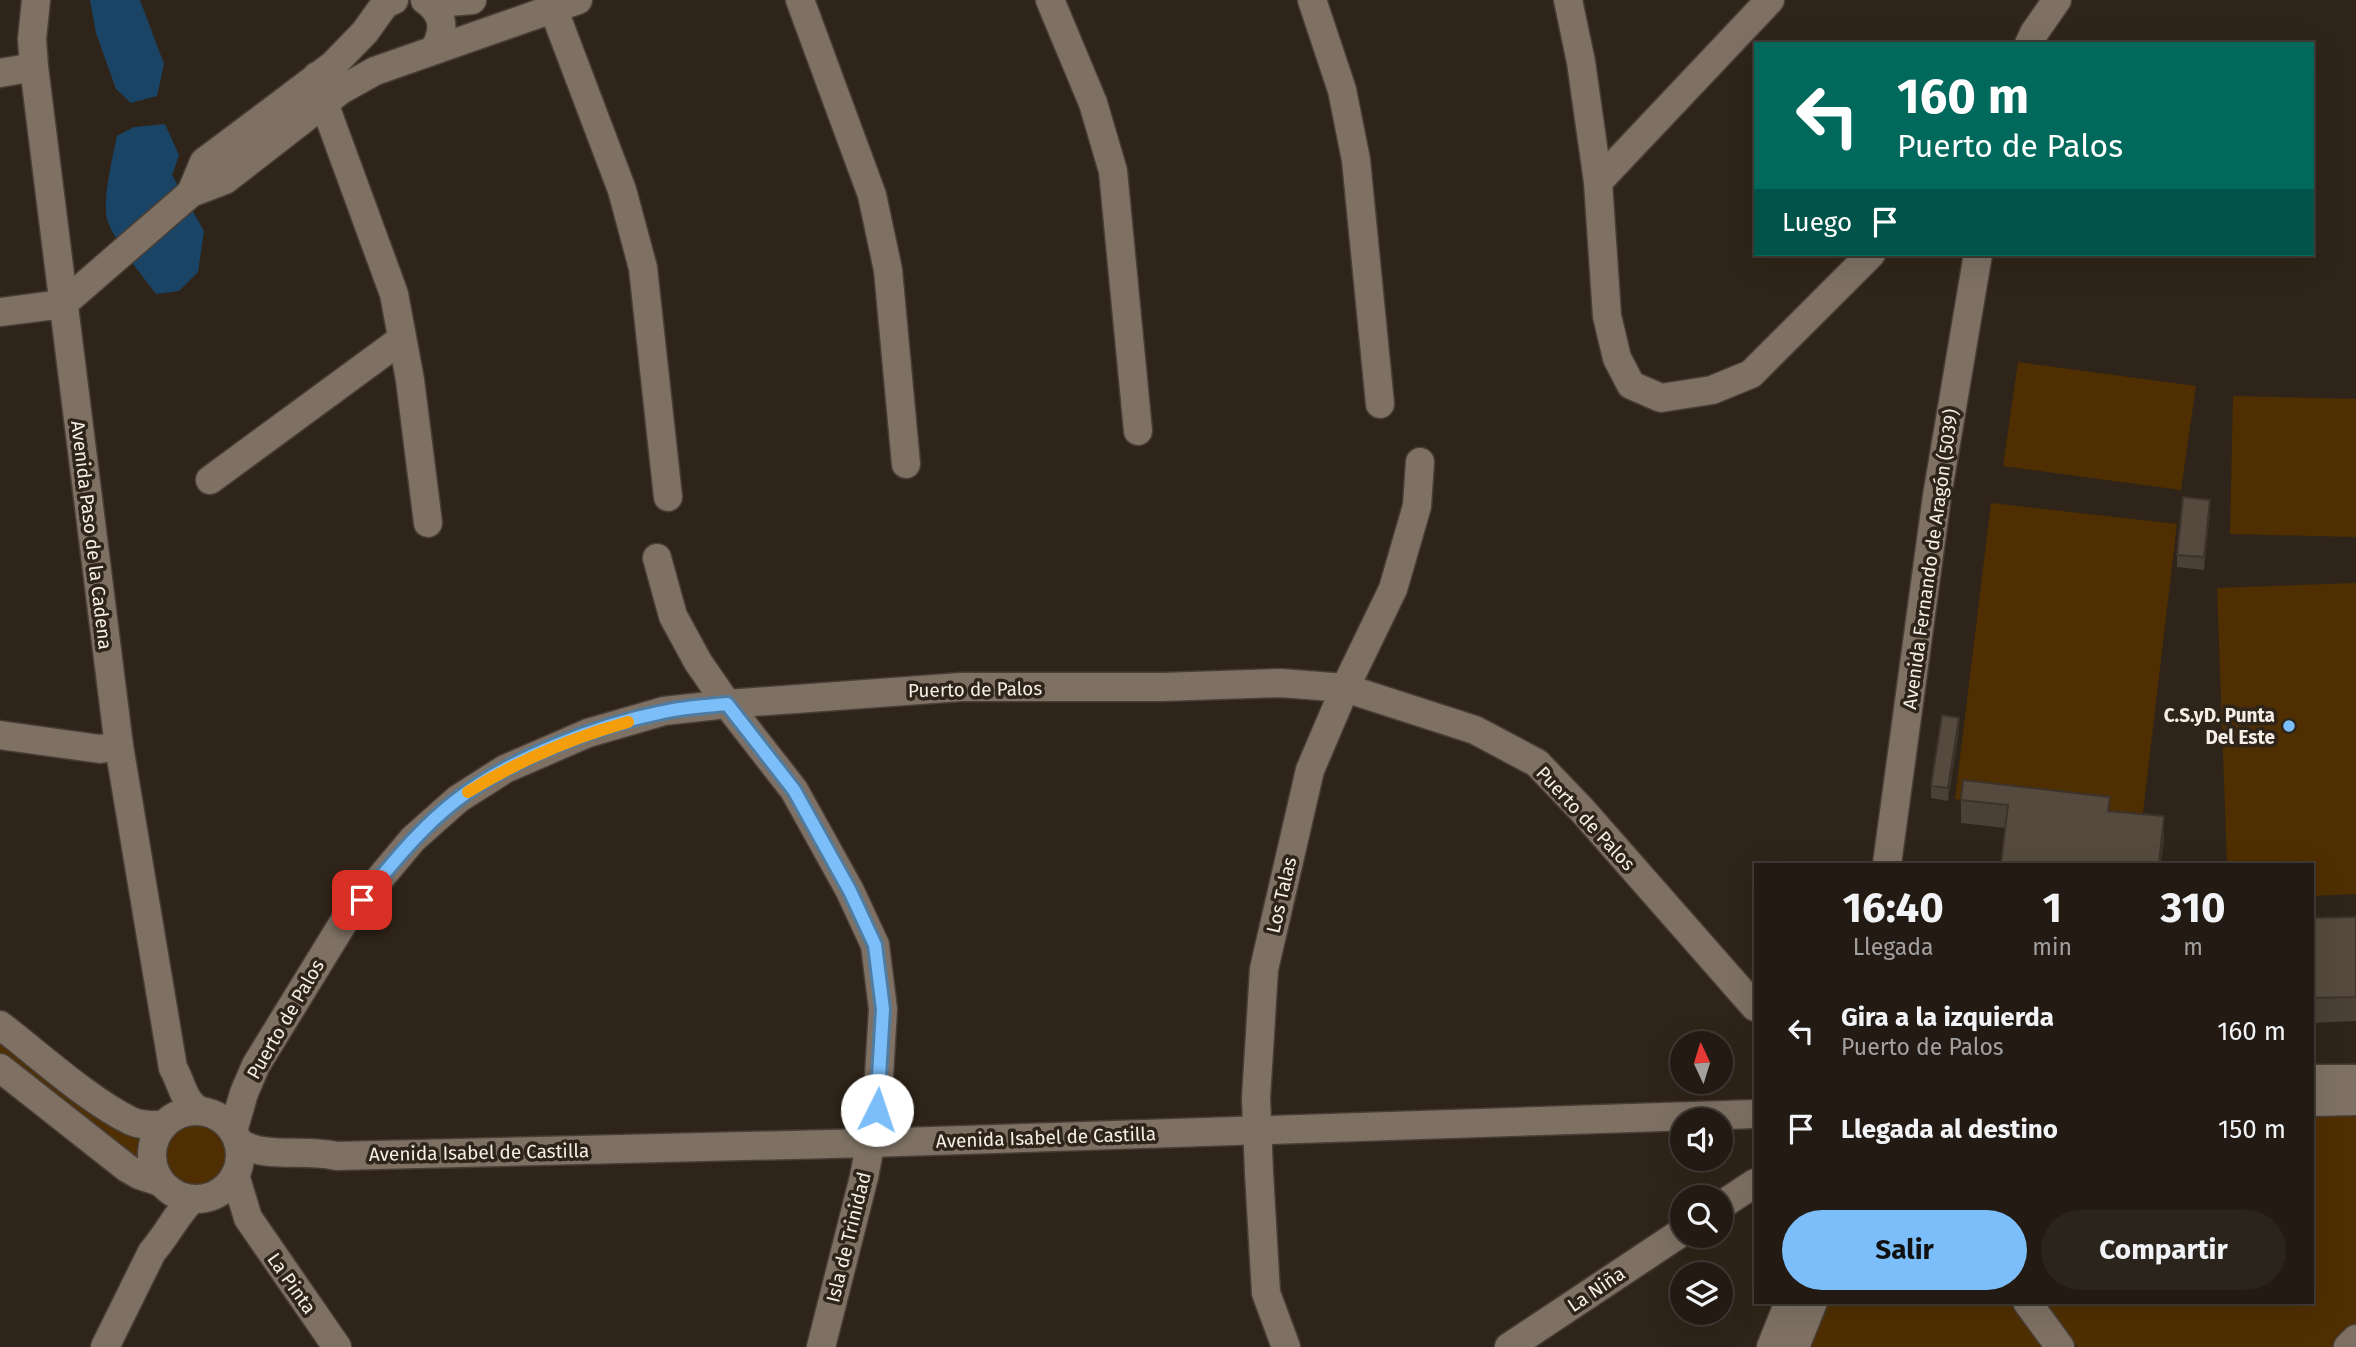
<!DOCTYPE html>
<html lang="es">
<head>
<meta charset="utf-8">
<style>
  :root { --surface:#231b13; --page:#2b241c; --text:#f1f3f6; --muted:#a3a1a0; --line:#403933; --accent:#7bbef9 }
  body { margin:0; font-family:"Fira Sans",sans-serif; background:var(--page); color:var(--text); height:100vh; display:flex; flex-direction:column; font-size:26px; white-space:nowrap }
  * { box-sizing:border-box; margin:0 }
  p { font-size:23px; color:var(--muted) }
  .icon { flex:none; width:38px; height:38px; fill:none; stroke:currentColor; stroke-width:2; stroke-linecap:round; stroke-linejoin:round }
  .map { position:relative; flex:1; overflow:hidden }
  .sheet { position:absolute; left:1754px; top:863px; width:560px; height:441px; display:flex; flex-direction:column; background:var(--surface); border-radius:0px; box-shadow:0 7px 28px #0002,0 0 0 2px var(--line) }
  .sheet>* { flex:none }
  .guide { position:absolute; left:1754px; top:42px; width:560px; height:214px; border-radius:0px; box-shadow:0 7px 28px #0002,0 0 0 2px var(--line); background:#00695c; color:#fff; overflow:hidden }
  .needle { width:46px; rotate:356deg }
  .tools { position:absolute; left:1670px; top:1031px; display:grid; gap:14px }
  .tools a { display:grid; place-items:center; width:63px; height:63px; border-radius:50%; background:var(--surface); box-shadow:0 7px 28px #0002,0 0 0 2px var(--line); font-size:35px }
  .pin { position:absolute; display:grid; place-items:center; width:60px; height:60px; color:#fff; margin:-30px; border-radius:14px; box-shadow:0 4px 10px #0006 }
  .me { position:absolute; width:77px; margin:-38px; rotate:4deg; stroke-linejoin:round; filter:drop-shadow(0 0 5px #0008) }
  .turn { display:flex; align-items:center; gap:24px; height:147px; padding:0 28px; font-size:32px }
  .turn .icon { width:91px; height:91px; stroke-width:2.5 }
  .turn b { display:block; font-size:49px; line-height:60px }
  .then { display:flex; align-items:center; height:66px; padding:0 28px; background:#0003; gap:14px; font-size:26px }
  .eta { display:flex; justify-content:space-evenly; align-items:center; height:119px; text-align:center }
  .eta b { font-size:42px; font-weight:700; line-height:49px }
  .button { display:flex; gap:14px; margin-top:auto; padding:14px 28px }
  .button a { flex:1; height:80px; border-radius:42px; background:var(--accent); color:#111; font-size:28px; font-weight:700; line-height:80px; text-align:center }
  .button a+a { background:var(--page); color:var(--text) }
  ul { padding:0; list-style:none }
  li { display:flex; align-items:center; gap:21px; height:98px; padding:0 28px }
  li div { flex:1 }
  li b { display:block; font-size:26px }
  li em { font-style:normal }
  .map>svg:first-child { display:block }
</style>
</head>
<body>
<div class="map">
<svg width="2356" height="1347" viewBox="0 0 2356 1347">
  <rect width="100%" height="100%" fill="#2f2419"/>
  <g fill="#4f2f01">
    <polygon points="2018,362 2196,386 2181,490 2003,466"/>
    <polygon points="2233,396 2356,399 2356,537 2230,534"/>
    <polygon points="1991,503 2177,524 2142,821 1955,799"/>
    <polygon points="2356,583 2356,894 2312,896 2312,864 2227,864 2217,588"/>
    <polygon points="0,1035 145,1136 143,1147 145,1169 0,1056"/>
    <polygon points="2356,1109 2356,1325 2334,1347 2078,1347 2044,1302 2312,1302 2312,1111"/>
    <circle cx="194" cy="1154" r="34"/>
    <polygon points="1821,1302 2016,1302 2049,1347 1803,1347"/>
  </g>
  <g fill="#1a4466">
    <polygon points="90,0 140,0 164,64 157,96 131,103 116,89 96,33"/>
    <path d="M165,124l14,31 -7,20 32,56 -6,41 -19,19 -23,3c-15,-20 -39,-49 -48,-72 -7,-17 5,-66 9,-86l17,-9z"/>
  </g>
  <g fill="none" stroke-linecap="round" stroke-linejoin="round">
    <defs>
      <g id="minor">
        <path d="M36,0l-4,39 2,28 85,679 54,322c9,15 10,34 27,43"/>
        <path d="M425,0c20,14 20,31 9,50"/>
        <polyline points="436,0 449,2 472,0"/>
        <polyline points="550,0 622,190 643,268 668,497"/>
        <polyline points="800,0 872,195 888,270 906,464"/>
        <polyline points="1050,0 1093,103 1113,171 1138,431"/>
        <polyline points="1312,0 1342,90 1356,160 1380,404"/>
        <polyline points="1568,0 1581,62 1598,182 1607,316 1617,358 1631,385 1661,398 1712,390 1751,374 1871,254"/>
        <polyline points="2029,44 2034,33 2057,0"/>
        <polyline points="0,73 34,67"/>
        <polyline points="317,76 324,103 394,294 410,380 428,523"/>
        <polyline points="1598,182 1770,0"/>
        <polyline points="191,193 204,162 333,65 365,32 385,4 394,0"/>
        <polyline points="0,312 63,304 191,193 225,180 341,90 375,71 578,0"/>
        <polyline points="210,480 402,339"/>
        <polyline points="657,558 673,616 698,662 727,704 794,790 850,891 875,945 883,1009 877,1109 864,1177 821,1347"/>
        <polyline points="0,735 100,749 119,746"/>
        <polyline points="1887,864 1937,496 1978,254"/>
        <path d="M0,1025c39,30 88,75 131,96 11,5 21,4 32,4"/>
        <polyline points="0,1068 127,1168 139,1175 160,1182"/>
        <polyline points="2312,1079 2356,1079"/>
        <polyline points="2312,1102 2356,1101"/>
        <circle cx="196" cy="1155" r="44"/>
        <polyline points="233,1131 244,1093 256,1065 345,920 413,839 458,799 505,769 588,733 664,711 727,704 961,687 1162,687 1281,683 1345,688 1475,730 1537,763 1582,810 1755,1007"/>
        <path d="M238,1142c28,18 65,6 98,14l534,-13 885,-29"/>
        <polyline points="235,1175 248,1218 337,1347"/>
        <polyline points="1720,1206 1755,1183"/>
        <polyline points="2027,1302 2060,1347"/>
        <path d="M105,1347l47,-95c15,-17 24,-37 40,-53"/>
        <polyline points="1286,1347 1266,1293 1259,1173 1256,1098 1264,969 1310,770 1345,688 1393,589 1417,506 1420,462"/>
        <polyline points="1509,1347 1682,1232"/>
        <polyline points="1771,1347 1789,1302"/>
        <polyline points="1795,1347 1813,1302"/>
        <polyline points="2348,1347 2356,1339"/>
      </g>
    </defs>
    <use href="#minor" stroke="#483e36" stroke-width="31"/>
    <use href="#minor" stroke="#7e7164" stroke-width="28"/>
  </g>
  <g fill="#4a4035">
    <polygon points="2210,512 2204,570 2177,567 2177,555"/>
    <polygon points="1959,730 1948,801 1931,798 1931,786"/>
    <polygon points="1961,800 2110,811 2164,839 2161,864 2001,864 2006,828 1961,823"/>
    <polygon points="2356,917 2356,1021 2312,1023 2312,918"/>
  </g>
  <g fill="#3c342b">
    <polygon points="2210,500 2210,512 2204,570 2204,557"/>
    <polygon points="1959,718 1959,730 1948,801 1948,788"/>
    <polygon points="2164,816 2164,839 2161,864 2159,864"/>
  </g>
  <g fill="#564a3e" stroke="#3c342b" stroke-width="2">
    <polygon points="2183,497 2210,500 2204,557 2177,555"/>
    <polygon points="1942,715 1959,718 1948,788 1931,786"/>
    <polygon points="1963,780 2110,797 2108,811 2164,816 2159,864 2001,864 2008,805 1961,800"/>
    <polygon points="2356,917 2356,997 2312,998 2312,918"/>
  </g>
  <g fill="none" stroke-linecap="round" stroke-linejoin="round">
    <defs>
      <path id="route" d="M362,900c30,-36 58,-72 96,-101 53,-41 140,-74 205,-87 21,-5 43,-6 64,-8l67,86 56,101 25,54 8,64 -6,101"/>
    </defs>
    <use href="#route" stroke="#507ca2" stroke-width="18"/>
    <use href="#route" stroke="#7bbef9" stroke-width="12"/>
    <path stroke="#f59e0b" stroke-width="12" d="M468,792c50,-31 103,-54 160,-70"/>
  </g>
  <circle fill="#7bbef9" stroke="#2f2419" stroke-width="2.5" cx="2289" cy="726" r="7"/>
  <g text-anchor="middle" stroke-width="7" stroke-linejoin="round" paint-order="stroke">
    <g font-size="19" fill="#f5eee6" stroke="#2f2419">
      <text transform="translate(92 535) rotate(83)" y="7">Avenida Paso de la Cadena</text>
      <text transform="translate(1930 559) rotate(-82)" y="7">Avenida Fernando de Aragón (5039)</text>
      <text transform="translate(975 689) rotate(-1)" y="7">Puerto de Palos</text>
      <text transform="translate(1586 818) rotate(47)" y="7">Puerto de Palos</text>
      <text transform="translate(1281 895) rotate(-77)" y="7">Los Talas</text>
      <text transform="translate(285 1019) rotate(-60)" y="7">Puerto de Palos</text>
      <text transform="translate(1046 1137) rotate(-2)" y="7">Avenida Isabel de Castilla</text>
      <text transform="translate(479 1152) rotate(-1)" y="7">Avenida Isabel de Castilla</text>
      <text transform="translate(848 1237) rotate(-76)" y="7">Isla de Trinidad</text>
      <text transform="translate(292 1283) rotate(55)" y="7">La Pinta</text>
      <text transform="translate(1596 1289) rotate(-34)" y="7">La Niña</text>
    </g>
    <g font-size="19" font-weight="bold" fill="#f5eee6" stroke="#2f2419" text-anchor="end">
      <text x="2275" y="722">C.S.yD. Punta<tspan x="2275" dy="22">Del Este</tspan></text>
    </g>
  </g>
</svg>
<div class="tools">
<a><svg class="needle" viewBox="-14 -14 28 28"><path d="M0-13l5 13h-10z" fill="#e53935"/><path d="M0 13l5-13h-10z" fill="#a3a1a0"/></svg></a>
<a><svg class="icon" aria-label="sound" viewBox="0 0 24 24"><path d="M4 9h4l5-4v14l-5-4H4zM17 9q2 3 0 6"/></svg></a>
<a><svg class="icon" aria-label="search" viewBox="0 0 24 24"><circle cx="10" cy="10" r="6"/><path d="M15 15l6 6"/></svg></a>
<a><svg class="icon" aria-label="layers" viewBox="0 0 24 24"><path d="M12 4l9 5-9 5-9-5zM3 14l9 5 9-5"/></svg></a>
</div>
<div class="pin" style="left:362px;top:900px;background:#d93025"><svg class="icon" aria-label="arrive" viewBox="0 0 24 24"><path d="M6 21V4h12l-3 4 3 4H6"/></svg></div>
<svg class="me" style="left:877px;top:1110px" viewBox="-20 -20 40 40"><circle r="19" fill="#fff"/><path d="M0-13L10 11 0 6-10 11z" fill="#7bbef9"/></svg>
<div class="guide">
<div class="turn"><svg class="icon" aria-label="left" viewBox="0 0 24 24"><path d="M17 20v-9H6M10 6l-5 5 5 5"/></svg><div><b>160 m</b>Puerto de Palos</div></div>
<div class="then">Luego<svg class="icon" aria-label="arrive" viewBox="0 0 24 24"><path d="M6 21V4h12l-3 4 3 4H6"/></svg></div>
</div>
<section class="sheet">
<div class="eta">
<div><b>16:40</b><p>Llegada</p></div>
<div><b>1</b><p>min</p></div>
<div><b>310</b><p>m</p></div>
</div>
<ul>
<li><svg class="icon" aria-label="left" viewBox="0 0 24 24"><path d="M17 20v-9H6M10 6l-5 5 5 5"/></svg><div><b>Gira a la izquierda</b><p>Puerto de Palos</p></div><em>160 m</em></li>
<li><svg class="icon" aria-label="arrive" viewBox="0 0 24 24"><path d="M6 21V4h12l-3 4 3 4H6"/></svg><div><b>Llegada al destino</b></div><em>150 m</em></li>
</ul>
<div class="button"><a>Salir</a><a>Compartir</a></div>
</section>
</div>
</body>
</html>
